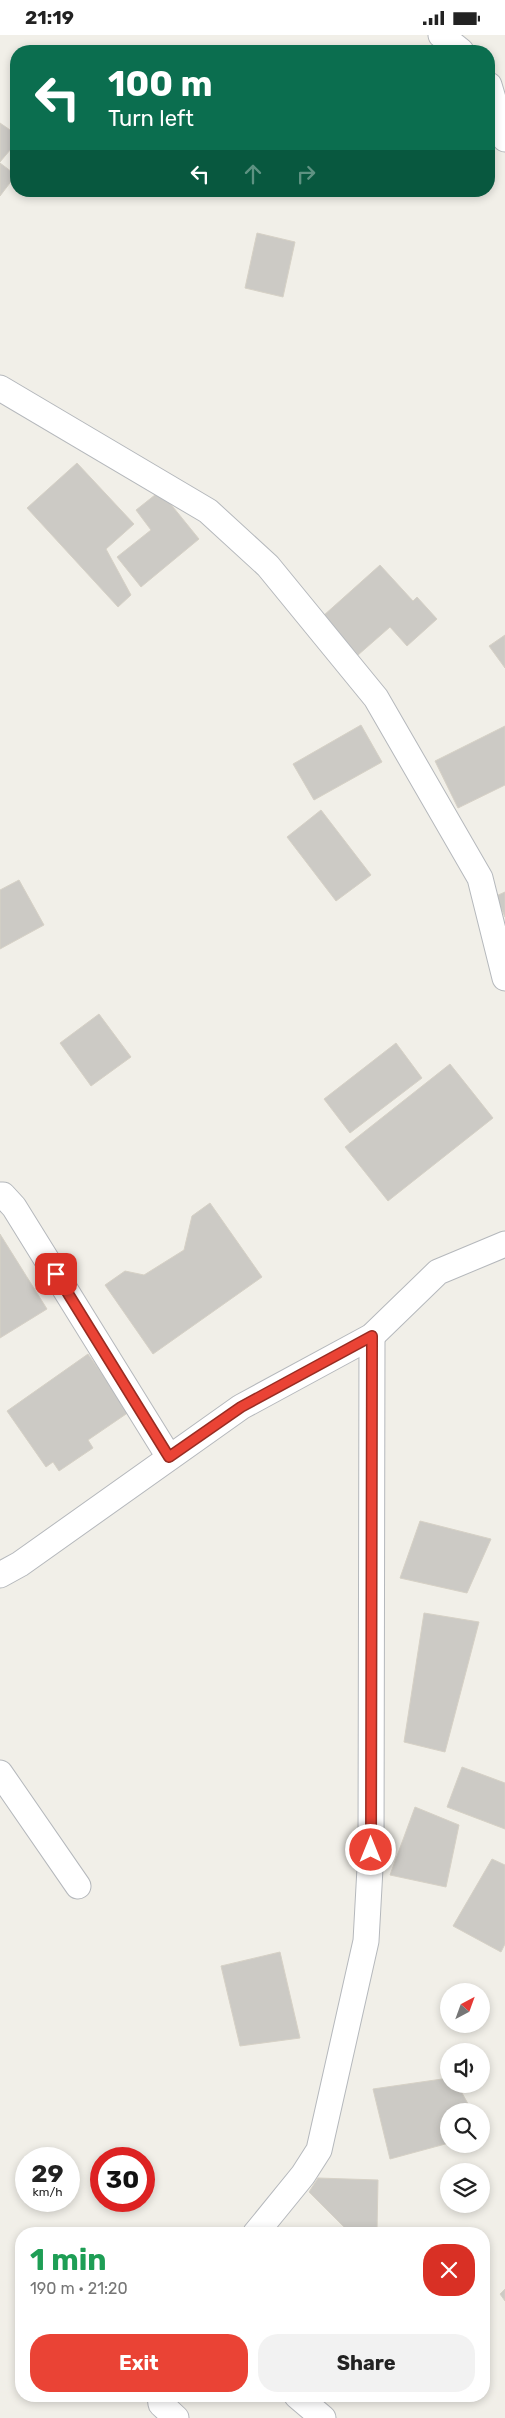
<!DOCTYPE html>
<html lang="en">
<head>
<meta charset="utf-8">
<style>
  :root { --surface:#fff; --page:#f2f2f2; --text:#222; --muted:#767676; --accent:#ea4335 }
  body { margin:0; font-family:Rubik,sans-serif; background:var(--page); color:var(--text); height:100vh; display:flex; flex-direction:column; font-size:19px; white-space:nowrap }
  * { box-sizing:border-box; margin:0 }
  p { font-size:16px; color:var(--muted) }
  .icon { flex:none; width:28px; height:28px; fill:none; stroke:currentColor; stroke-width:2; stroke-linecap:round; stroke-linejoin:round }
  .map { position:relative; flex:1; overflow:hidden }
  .sheet { position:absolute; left:15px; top:2192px; width:475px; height:175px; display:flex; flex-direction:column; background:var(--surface); border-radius:20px; box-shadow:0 2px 8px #0003 }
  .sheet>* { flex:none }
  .guide { position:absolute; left:10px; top:10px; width:485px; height:152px; border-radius:20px; box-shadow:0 2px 8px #0003; background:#0b6e4f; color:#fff; overflow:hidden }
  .needle { width:32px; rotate:41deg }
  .fabs { position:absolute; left:440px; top:1948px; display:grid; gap:10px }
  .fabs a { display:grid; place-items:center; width:50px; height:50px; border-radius:50%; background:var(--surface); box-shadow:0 2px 8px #0003; font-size:25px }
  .speed { position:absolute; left:15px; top:2112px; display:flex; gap:10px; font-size:25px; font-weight:700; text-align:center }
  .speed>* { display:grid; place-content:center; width:65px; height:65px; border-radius:50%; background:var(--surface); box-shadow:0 2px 8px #0003; line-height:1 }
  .speed small { font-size:12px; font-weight:400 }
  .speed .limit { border:8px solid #d22; background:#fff; color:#111 }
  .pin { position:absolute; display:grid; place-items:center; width:42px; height:42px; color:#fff; margin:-21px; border-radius:10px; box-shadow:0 2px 8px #0006 }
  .me { position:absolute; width:55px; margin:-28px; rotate:0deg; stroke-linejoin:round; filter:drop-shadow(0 0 4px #0008) }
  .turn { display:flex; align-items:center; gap:18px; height:105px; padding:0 15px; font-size:22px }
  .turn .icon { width:65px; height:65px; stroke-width:2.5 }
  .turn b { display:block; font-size:35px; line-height:42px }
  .lanes { display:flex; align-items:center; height:48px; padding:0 15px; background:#0003; justify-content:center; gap:25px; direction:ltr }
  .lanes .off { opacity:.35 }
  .round { display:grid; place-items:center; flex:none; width:52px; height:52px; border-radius:20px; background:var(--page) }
  .headline { display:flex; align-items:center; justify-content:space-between; height:85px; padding:0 15px }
  h1 { font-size:30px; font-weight:700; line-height:38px; color:#1e9e55 }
  .action { display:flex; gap:10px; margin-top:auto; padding:10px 15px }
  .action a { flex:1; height:58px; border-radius:20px; background:var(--accent); color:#fff; font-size:20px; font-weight:700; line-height:58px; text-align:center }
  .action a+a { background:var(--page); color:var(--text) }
  .status { display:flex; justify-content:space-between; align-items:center; height:35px; padding:0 25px; background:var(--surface); direction:ltr }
  .status svg { height:14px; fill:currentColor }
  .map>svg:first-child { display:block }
</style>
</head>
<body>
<div class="status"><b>21:19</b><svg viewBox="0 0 49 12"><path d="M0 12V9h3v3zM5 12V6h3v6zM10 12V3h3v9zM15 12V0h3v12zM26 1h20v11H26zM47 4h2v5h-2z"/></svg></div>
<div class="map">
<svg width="505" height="2383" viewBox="0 0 505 2383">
  <rect width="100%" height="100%" fill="#f1efe8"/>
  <g fill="#cccac5" stroke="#d6d1c6">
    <polygon points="0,88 16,99 16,108 0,127"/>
    <polygon points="0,128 16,140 0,161"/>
    <polygon points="257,198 295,207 283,262 245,253"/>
    <polygon points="77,428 134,489 106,514 131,560 118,572 27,473"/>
    <polygon points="160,456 199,504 141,552 117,522 151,495 136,475"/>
    <polygon points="380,530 413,566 417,562 437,584 407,611 390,592 358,620 323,581"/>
    <polygon points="505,600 505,633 489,611"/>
    <polygon points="361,690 382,727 314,765 293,729"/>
    <polygon points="505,691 505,750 458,773 435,726"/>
    <polygon points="321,775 371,840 336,866 287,802"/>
    <polygon points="19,845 44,890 0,914 0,855"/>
    <polygon points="505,857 505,882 496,861"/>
    <polygon points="99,979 131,1022 91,1051 60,1008"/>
    <polygon points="396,1008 422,1043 350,1098 324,1064"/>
    <polygon points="450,1029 493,1083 388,1166 345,1112"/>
    <polygon points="210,1168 262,1242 153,1319 105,1250 125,1236 144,1240 184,1215 192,1181"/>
    <polygon points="0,1199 47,1274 0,1303"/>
    <polygon points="88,1319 129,1377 88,1405 93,1413 59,1436 53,1427 46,1432 7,1376"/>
    <polygon points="420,1486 491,1504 467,1558 400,1543"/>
    <polygon points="424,1578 479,1587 445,1717 404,1707"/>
    <polygon points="462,1732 505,1748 505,1794 447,1772"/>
    <polygon points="415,1772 459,1790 446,1852 390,1840"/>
    <polygon points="492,1824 505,1830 505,1909 501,1917 453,1891"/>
    <polygon points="280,1917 300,2003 240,2011 221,1931"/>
    <polygon points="449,2043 449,2049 457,2049 472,2076 449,2076 449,2108 390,2124 373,2054"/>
    <polygon points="318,2143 378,2145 377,2195 351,2199 309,2157"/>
    <polygon points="505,2254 505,2266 500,2259"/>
  </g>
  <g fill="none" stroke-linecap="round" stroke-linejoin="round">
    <defs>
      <g id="street">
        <polyline points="441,0 461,16"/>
        <polyline points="489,50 505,104"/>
        <polyline points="0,353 208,476 268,531 376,663 480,843 505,943"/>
        <polyline points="0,1160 3,1160 14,1172 169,1422"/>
        <polyline points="0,1540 20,1529 241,1372 372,1301 438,1237 505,1209"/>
        <polyline points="0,1738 78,1851"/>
        <polyline points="255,2199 303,2140 319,2115 366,1906 371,1815 372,1301"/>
        <polyline points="160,2361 161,2369 176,2383"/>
        <polyline points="297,2361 323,2383"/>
      </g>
    </defs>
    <use href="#street" stroke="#b5b8bc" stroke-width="27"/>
    <use href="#street" stroke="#fff" stroke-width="25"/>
  </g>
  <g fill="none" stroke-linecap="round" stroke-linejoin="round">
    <defs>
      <polyline id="route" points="56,1239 169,1422 241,1372 372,1301 371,1815"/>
    </defs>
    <use href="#route" stroke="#982c22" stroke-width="12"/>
    <use href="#route" stroke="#ea4335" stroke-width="9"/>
  </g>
</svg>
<div class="fabs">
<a><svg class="needle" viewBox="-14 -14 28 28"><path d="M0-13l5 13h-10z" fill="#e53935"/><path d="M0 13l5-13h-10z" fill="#767676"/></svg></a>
<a><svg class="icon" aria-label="sound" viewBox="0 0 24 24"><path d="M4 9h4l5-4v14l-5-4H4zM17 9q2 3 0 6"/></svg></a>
<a><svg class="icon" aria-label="search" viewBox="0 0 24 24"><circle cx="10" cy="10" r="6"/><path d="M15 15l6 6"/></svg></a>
<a><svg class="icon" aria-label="layers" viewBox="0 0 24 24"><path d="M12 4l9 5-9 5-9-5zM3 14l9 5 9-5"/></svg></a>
</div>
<div class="speed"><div>29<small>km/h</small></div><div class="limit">30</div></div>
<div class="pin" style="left:56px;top:1239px;background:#d93025"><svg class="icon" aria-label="arrive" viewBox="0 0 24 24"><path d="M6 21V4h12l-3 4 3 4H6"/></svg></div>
<svg class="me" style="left:371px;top:1815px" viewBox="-20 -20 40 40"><circle r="17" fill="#ea4335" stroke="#fff" stroke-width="3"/><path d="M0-11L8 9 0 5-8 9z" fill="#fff"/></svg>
<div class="guide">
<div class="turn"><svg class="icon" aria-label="left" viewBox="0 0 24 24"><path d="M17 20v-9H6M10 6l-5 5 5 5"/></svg><div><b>100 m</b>Turn left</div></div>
<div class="lanes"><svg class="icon" aria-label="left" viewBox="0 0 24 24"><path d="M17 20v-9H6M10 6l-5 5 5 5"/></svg><svg class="icon off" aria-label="ahead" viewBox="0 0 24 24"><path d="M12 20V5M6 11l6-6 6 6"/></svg><svg class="icon off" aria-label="right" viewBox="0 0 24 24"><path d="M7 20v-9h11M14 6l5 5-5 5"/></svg></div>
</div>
<section class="sheet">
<div class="headline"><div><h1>1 min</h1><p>190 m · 21:20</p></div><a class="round" style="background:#d93025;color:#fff"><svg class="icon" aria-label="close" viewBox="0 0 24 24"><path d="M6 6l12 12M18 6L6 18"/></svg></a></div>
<div class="action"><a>Exit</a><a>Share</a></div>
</section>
</div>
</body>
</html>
